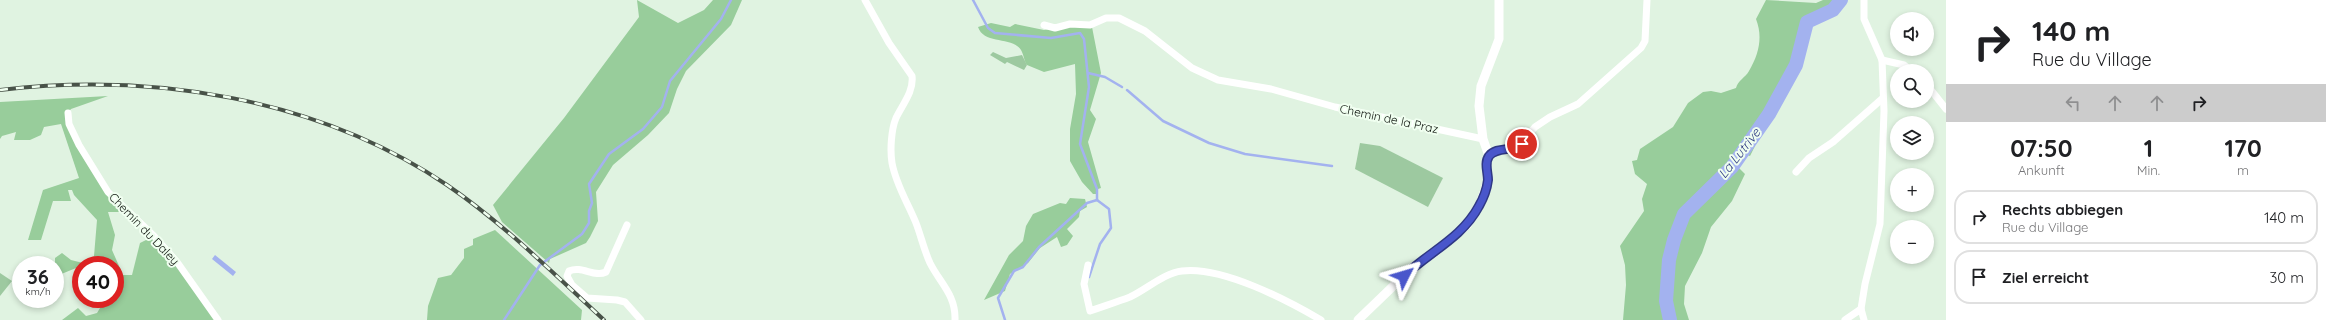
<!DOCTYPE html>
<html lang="de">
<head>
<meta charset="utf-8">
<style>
  :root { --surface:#fff; --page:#f6f6f6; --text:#202124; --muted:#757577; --line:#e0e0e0 }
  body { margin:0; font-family:Quicksand,sans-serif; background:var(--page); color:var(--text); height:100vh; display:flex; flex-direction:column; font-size:15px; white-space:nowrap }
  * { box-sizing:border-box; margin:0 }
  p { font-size:13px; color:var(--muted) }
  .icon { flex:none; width:22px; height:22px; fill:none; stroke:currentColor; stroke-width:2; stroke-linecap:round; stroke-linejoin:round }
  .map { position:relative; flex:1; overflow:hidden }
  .side { display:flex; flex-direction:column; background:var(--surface); width:380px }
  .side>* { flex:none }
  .top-card { background:#fff; color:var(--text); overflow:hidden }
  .tools { position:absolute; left:1890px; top:12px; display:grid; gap:8px }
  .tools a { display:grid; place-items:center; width:44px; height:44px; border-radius:50%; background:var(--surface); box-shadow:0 2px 6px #0003; font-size:20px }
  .speed { position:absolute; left:12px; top:256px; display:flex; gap:8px; font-size:20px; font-weight:700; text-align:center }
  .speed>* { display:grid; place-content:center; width:52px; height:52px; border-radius:50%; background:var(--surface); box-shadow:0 2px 6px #0003; line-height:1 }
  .speed small { font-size:10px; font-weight:400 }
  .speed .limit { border:6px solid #d22; background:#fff; color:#111 }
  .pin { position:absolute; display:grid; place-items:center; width:34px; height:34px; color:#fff; margin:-17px; border:2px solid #fff; border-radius:50%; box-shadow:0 1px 4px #0007 }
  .me { position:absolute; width:44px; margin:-22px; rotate:50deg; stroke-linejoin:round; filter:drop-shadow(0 0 3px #0008) }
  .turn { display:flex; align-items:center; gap:14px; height:84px; padding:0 20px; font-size:18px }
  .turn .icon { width:52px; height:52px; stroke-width:2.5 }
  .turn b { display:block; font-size:28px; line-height:34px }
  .lanes { display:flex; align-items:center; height:38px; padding:0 20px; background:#0003; justify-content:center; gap:20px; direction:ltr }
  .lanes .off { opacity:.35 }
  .eta { display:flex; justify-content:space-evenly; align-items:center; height:68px; text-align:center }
  .eta b { font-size:24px; font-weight:800; line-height:28px }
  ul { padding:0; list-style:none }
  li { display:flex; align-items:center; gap:12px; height:54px; margin:0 8px 6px; padding:0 12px; border:2px solid var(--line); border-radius:16px }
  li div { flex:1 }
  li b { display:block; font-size:15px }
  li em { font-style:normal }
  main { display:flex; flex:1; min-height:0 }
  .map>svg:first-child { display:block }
</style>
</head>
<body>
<main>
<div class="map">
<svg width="1946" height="320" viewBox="0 0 1946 320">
  <rect width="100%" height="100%" fill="#e0f3e1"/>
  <g fill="#9dc9a0">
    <polygon points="993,52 1006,58 1022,55 1027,65 1024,70 1007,62 1005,64 990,55"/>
    <polygon points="1360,143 1380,146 1443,178 1428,207 1355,169"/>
    <polygon points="0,273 12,281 0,296"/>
  </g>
  <g fill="#98cd9b">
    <polygon points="637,0 678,23 704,10 713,0 742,0 731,25 686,71 677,89 669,113 648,135 613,165 596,192 598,221 590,237 586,243 550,259 549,263 502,222 493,205 564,118 639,17"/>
    <path d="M1766,0l50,3 7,-3h22l-4,6 -32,15 -37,86 -25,33 8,6 -5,10 -10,-3 -6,10 11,11 -13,27 -21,26 -9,26 -17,33 -1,18 5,16h-66l3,-35 -1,-20 -5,-19 24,-35 -2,-12 5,-15 -12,-10 -3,-13 5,-1 3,-11 33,-22 15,-24 15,-11 8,-1 10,2 15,-5c2,-8 9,-10 13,-17 10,-17 14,-34 7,-52z"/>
    <path d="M991,23l19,4 5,-3 29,6 27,-4 21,1 9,46 -11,37 6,9 -8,23 13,46 -3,1v5h-5l-11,-12 -12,-21v-32l6,-35 -1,-30 -31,8 -17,-7c-3,-4 -3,-10 -6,-15 -9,-14 -37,-5 -43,-23z"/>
    <polygon points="108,96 71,109 68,113 69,124 108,192 128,212 108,212 115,235 112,250 123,275 132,275 140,243 154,236 218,320 62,320 78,308 86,316 97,313 103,303 101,299 115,299 115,265 81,265 81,272 76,268 59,275 55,273 55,258 62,253 71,260 87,264 94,256 97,220 74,195 72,190 68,190 71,201 53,201 41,240 28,240 43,190 79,178 61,124 44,127 41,135 30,140 14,140 16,132 2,136 0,139 0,102"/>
    <polygon points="1070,198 1085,199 1087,207 1080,211 1079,217 1067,229 1073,236 1067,245 1061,247 1057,237 1040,248 1028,263 1010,274 1005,291 984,300 1009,255 1023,241 1026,226 1033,214 1060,203 1066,204"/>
    <polygon points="495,230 582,310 581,320 427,320 428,306 438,278 451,275 464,258 464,249 473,245 473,239"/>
  </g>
  <polygon fill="#a3b2ef" points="215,255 236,272 233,276 212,259"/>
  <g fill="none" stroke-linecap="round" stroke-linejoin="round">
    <g stroke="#a3b2ef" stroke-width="2.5">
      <polyline points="973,0 988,28 995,33 1051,38 1080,33 1084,39 1089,87 1080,144 1097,189 1097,200"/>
      <polyline points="1088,73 1105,77 1122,87"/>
      <polyline points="1127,90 1163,121 1209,143 1245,154 1332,166"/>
      <polyline points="1089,277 1100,244 1111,228 1109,209 1097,200"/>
      <polyline points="504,320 540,265 582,234 589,223 589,211 592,203 589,184 609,154 643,129 662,107 670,81 721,19 731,0"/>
      <polyline points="1005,320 998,298 1014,271 1023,267 1039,247 1087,203 1097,200"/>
    </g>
    <polyline stroke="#a3b2ef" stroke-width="14" points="1670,320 1666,301 1669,260 1674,240 1684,214 1732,167 1769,114 1796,65 1807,22 1833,10 1841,0"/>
    <g stroke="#fff" stroke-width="7">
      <path d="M865,0l24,43 23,33c2,16 -10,29 -16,42 -5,12 -6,33 -4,45 4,22 16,40 24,60 5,13 8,27 14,40 10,20 26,32 25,57"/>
      <polyline points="1864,0 1864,19 1882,60 1884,111 1880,224 1865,284 1861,309 1864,320"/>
      <polyline points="1044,25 1055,28 1070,24 1090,25 1106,18 1119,18 1145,31 1192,68 1218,80 1271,89 1335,107 1483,139"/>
      <polyline points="1882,60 1904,65 1911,71"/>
      <polyline points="1927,85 1946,109"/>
      <polyline points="68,113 69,124 79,145 108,192 154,236 177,262 218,320"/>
      <polyline points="1489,156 1497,150 1517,148 1535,127 1550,117 1578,104 1641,48 1645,41 1647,0"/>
      <polyline points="1796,172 1809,158 1833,142 1883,98"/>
      <path d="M627,225l-21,47c-12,6 -24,-7 -37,-1l-2,5 5,9 15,13 30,2 8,2 16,18"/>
      <path d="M1088,265l-4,19 6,27c14,-5 27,-9 40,-14 17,-8 34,-24 52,-26 40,-5 105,29 139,49"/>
      <polyline points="1845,320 1861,309"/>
    </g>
    <polyline stroke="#fff" stroke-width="9" points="1358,320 1413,267 1434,253 1467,225 1479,206 1485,190 1488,180 1486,162 1489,156 1483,139 1479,106 1481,86 1499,39 1499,0"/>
    <defs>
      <path id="rail" d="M0,90c153,-18 318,8 447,95 57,39 106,88 157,135"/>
    </defs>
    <use href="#rail" stroke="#485248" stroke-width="4"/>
    <use href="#rail" stroke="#f0fff0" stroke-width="2.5" stroke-dasharray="8" stroke-linecap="butt"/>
  </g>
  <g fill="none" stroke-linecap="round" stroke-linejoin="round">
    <defs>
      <path id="route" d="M1404,276c25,-24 58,-38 75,-70 4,-7 8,-18 9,-26 0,-8 -4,-17 1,-24 8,-10 24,-4 33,-12"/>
    </defs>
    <use href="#route" stroke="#2f3884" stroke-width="10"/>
    <use href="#route" stroke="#4956cb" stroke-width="7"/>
  </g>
  <g text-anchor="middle" stroke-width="4" stroke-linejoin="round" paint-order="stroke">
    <g font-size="12" fill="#0e140e" stroke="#f0fff0">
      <text transform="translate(1389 119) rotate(12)" y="4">Chemin de la Praz</text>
      <text transform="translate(144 229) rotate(46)" y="4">Chemin du Daley</text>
    </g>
    <g font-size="13" font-style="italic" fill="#343f86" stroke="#f0fff0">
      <text transform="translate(1739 153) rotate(-52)" y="5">La Lutrive</text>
    </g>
  </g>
</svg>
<div class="tools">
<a><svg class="icon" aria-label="sound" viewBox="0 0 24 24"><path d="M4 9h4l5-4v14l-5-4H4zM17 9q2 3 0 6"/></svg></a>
<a><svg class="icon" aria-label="search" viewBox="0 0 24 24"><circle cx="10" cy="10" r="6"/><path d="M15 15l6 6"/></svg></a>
<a><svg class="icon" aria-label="layers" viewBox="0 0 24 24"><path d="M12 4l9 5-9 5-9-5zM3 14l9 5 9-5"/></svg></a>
<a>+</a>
<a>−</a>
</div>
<div class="speed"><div>36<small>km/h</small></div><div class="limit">40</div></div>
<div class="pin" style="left:1522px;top:144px;background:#d93025"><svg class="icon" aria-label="arrive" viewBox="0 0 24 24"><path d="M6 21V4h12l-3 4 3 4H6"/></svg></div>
<svg class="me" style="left:1404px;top:276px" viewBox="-20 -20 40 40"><path d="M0-17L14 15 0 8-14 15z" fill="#4956cb" stroke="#fff" stroke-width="4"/></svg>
</div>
<section class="side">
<div class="top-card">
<div class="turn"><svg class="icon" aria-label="right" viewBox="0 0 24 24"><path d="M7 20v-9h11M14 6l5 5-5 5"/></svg><div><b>140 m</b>Rue du Village</div></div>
<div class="lanes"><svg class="icon off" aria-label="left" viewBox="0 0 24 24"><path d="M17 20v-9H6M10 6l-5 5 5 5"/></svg><svg class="icon off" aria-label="ahead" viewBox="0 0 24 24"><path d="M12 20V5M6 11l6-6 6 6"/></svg><svg class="icon off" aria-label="ahead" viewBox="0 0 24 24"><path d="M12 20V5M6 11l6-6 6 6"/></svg><svg class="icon" aria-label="right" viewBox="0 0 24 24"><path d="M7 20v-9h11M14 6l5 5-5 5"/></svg></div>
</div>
<div class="eta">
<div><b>07:50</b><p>Ankunft</p></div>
<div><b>1</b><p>Min.</p></div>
<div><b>170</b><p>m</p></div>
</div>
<ul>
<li><svg class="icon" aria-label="right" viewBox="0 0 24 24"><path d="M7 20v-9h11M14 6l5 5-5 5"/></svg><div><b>Rechts abbiegen</b><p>Rue du Village</p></div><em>140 m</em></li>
<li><svg class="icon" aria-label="arrive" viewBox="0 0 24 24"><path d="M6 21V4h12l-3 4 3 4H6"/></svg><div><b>Ziel erreicht</b></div><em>30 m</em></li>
</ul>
</section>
</main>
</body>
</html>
